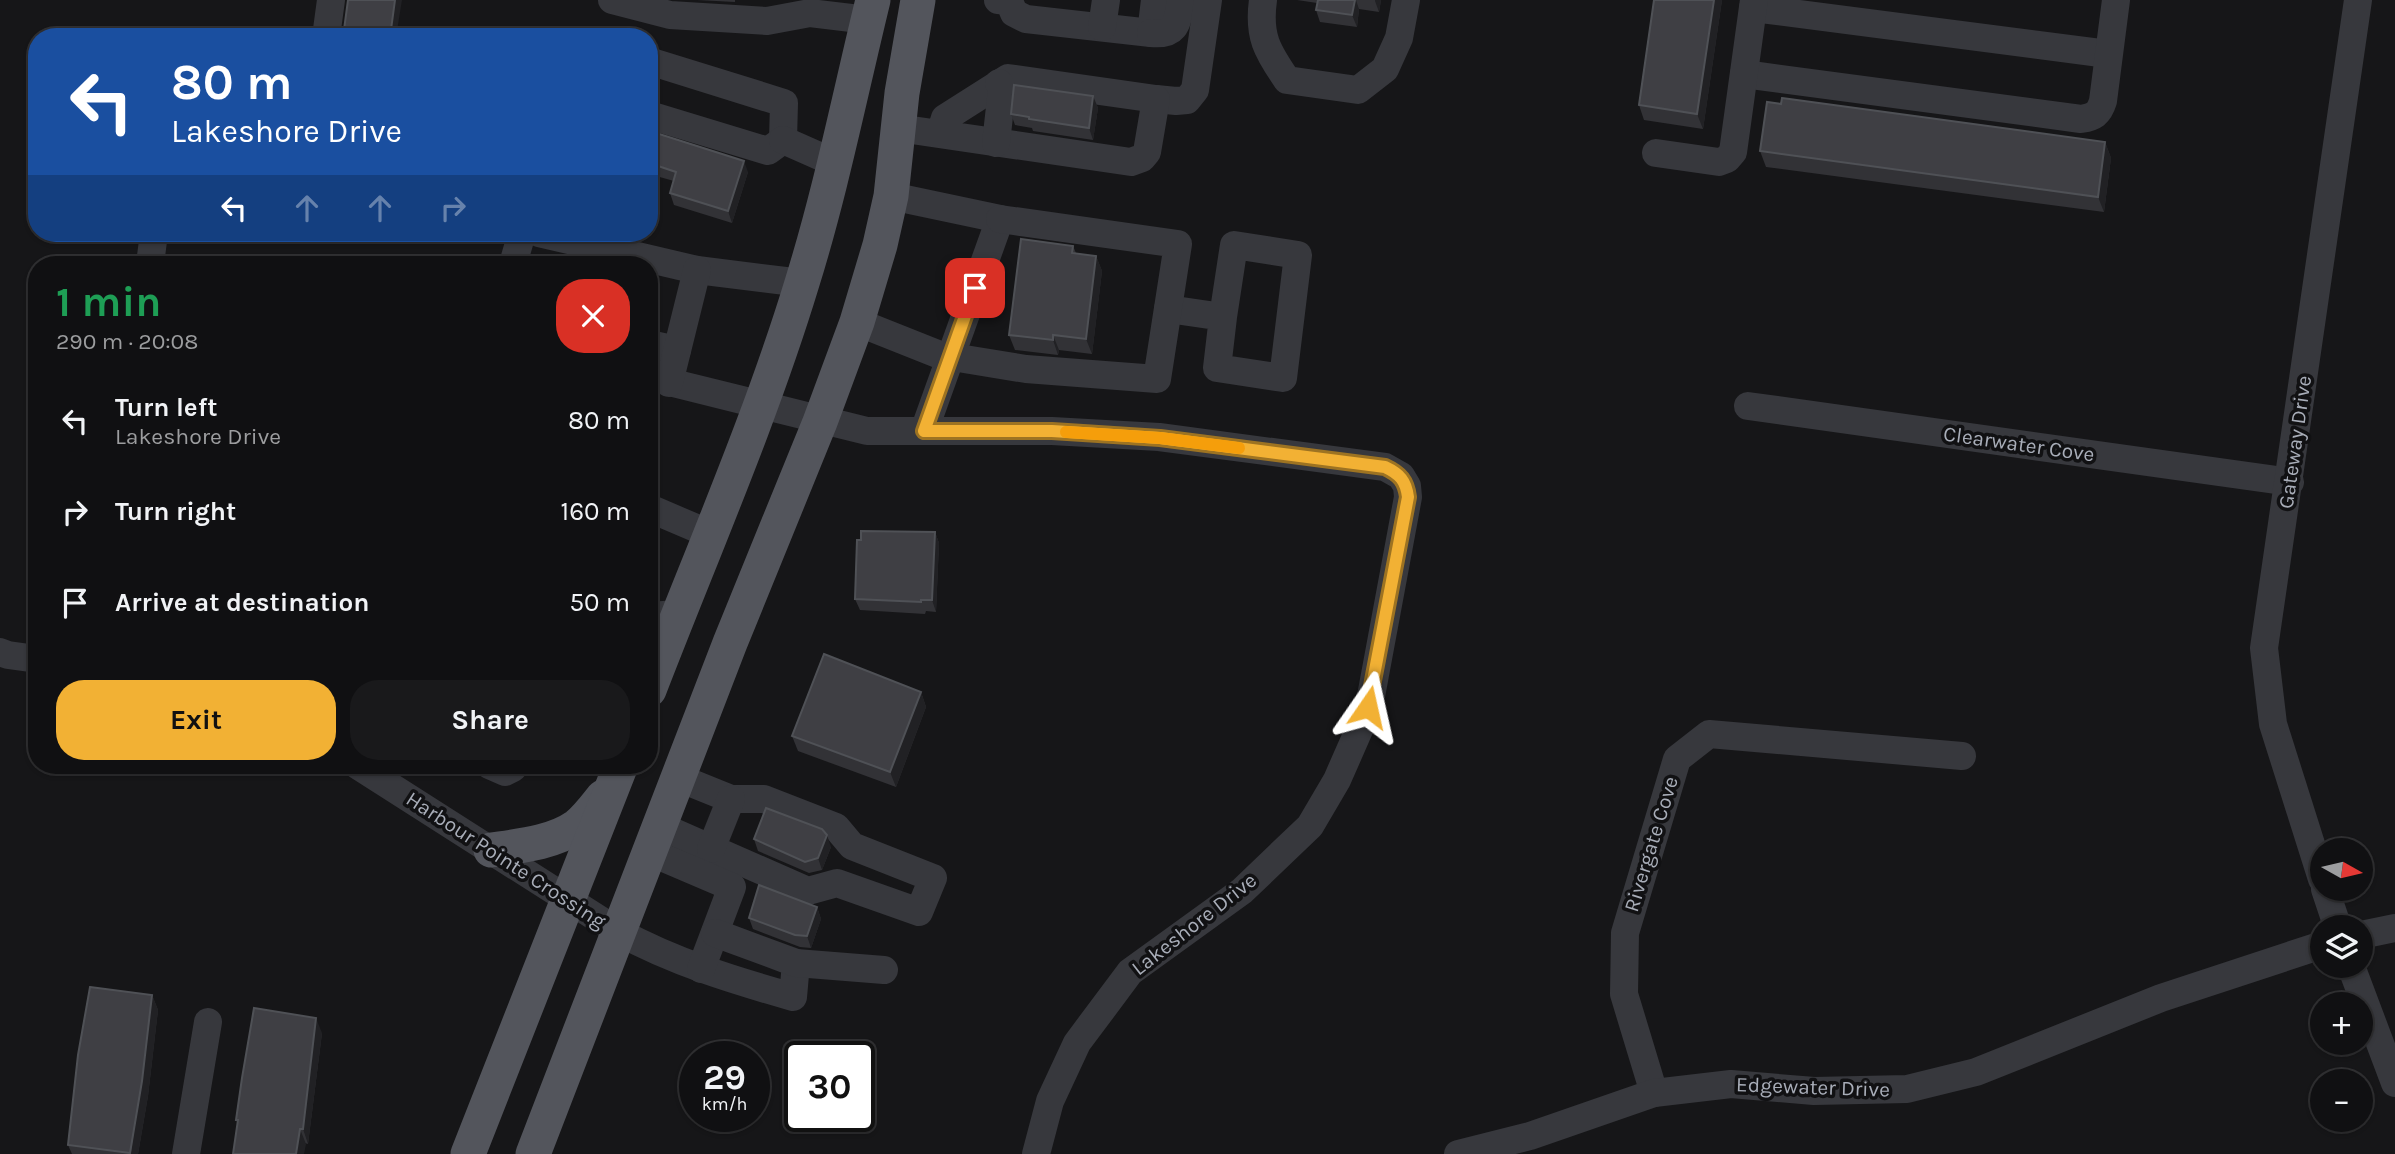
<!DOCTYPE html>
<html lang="en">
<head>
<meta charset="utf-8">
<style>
  :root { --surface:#101012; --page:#19191b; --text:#f1f3f6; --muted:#9c9d9f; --line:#303032; --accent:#f2b134 }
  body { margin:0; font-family:Karla,sans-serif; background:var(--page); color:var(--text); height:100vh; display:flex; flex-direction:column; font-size:26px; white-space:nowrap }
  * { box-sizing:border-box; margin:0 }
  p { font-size:23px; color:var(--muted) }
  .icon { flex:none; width:38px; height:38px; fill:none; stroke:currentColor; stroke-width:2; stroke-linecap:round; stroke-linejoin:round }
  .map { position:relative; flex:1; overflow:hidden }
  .sheet { position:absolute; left:28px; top:256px; width:630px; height:518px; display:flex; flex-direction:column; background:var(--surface); border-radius:28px; box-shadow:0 2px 5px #0004,0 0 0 2px var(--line) }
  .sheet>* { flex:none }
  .banner { position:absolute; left:28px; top:28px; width:630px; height:214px; border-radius:28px; box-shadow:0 2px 5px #0004,0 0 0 2px var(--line); background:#1a4fa0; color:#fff; overflow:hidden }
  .needle { width:46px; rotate:98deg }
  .tools { position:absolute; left:2310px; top:838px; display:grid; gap:14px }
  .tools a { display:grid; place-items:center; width:63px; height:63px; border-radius:50%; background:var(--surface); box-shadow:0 2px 5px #0004,0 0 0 2px var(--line); font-size:35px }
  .speed { position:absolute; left:679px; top:1041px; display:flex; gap:14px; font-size:35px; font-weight:700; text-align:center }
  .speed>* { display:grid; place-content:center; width:91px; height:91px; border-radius:50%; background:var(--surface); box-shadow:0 2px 5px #0004,0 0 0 2px var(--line); line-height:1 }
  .speed small { font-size:18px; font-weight:400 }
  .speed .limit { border:4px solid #111; border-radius:10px; background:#fff; color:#111 }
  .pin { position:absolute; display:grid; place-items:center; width:60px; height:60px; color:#fff; margin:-30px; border-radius:14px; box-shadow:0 4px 10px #0006 }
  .me { position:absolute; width:77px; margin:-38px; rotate:11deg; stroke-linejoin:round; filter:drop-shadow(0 0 5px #0008) }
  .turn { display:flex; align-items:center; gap:24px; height:147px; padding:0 28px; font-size:32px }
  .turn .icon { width:91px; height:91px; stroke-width:2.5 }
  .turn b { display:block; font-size:49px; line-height:60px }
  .lanes { display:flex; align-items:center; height:66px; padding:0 28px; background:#0003; justify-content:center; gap:35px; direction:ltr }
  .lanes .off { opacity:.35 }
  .round { display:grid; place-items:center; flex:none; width:74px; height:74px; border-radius:28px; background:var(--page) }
  .headline { display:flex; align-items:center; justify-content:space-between; height:119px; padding:0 28px }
  h1 { font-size:42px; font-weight:700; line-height:52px; color:#1e9e55 }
  .cta { display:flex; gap:14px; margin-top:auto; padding:14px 28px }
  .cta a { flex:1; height:80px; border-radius:28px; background:var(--accent); color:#111; font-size:28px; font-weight:700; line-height:80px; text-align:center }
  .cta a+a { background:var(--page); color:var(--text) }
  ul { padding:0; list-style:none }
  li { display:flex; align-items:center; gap:21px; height:91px; padding:0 28px }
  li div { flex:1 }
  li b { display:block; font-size:26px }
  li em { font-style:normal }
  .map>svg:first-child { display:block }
</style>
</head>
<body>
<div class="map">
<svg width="2395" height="1154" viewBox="0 0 2395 1154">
  <rect width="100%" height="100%" fill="#161618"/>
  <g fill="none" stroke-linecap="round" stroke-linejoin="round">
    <g stroke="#37383d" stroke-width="28">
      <polyline points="612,0 670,15 767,21 810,13 868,20"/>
      <polyline points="998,0 1009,1 1014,13 1026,19 1151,33 1155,0"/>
      <path d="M1263,0c-5,36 4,51 24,80l71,10 27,-21 14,-31 7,-38"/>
      <polyline points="1753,8 2108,54"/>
      <polyline points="1102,27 1106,0"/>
      <path d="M1151,33c27,3 26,-11 30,-33"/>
      <polyline points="326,37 331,0"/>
      <polyline points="649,61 784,103 783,140"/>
      <path d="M1744,74l337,45c13,-2 18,-5 22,-18l13,-101"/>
      <polyline points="1156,99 1176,101 1187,100 1195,90 1208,0"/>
      <polyline points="649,115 768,151 783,140"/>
      <polyline points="898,128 1131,162 1142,158 1147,152 1156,99 1008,78 945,118 940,134"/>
      <polyline points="783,140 835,163"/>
      <polyline points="996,143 1002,89 999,83"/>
      <polyline points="1656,153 1719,162 1727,159 1733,152 1754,0"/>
      <polyline points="891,196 1000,219 924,431"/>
      <polyline points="539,233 697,270 802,283"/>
      <polyline points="150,264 154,233"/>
      <polyline points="513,264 522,233"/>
      <polyline points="1168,309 1223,317 1217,368 1283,378 1298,255 1234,245 1223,317"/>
      <polyline points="857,322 940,355 1026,369 1157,379 1178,244 1000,219"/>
      <polyline points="649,344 677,350"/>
      <polyline points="649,377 867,431 1052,431 1159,437 1385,467 1401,476 1407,486 1408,497 1369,707 1337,780 1310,826 1242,891 1130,972 1077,1043 1050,1101 1036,1154"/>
      <polyline points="669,383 697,270"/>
      <polyline points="1748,406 2290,482"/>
      <polyline points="649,508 710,534"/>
      <polyline points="649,616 678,614"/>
      <polyline points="0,652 8,655 37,659"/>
      <path d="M357,765l262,167c55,30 114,48 174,65l3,-34"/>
      <polyline points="489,765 505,772 513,768 515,765"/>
      <polyline points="660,826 808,891 837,883 919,912 933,878 852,846 836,827 764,799 731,799 679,778"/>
      <polyline points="711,849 731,799"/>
      <polyline points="650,852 732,887 701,969"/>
      <polyline points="2322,879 2273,724 2264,648 2358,0"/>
      <polyline points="2325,889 2338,928"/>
      <polyline points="715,933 796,963 884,970"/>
      <polyline points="2361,935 2395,928"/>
      <polyline points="2351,966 2395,1083"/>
      <polyline points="1654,1093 1624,994 1625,933 1677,759 1709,734 1962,756"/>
      <polyline points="186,1154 208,1022"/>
      <polyline points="1458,1154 1530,1136 1654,1093 1731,1084 1814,1091 1907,1089 1976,1072 2161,998 2322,945"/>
    </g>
    <g stroke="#53555c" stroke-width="35">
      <path d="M649,690c52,-135 111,-269 153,-407 29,-93 48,-189 71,-283"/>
      <path d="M491,850c28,-4 62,-7 86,-24 10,-8 18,-19 26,-29"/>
      <polyline points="468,1154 621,765"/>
      <polyline points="533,1154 730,643 820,422 857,322 880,245 891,196 902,93 918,0"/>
    </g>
  </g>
  <g fill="#323236">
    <polygon points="697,0 735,0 735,2"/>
    <polygon points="1297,0 1381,0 1379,12 1359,9 1357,27 1320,22 1316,10 1317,3"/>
    <polygon points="1654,0 1722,0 1703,129 1644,120 1639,105"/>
    <polygon points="1093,96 1098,108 1093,140 1033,131 1032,128 1015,125 1011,114"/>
    <polygon points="2105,142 2111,158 2104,212 1766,167 1760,151"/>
    <polygon points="649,144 748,172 732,223 674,205 670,193 674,181 649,174"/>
    <polygon points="1073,246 1076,253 1096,256 1102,271 1092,354 1059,350 1058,355 1015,350 1009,335"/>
    <polygon points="935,532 939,543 936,612 926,611 925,614 860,610 855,599"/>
    <polygon points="921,692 926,707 896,787 798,751 792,736"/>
    <polygon points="754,839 831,847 822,870 809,873 758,851"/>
    <polygon points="817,907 821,919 811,948 800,947 753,929 749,918"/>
    <polygon points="152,995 158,1010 148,1096 138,1154 72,1154 68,1145"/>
    <polygon points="322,1033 308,1144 238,1124 236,1120"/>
  </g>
  <g fill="#212124">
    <polygon points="395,0 402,0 396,37 390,37"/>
    <polygon points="1355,0 1356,0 1359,9 1357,27 1352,15"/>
    <polygon points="1375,0 1381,0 1379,12 1375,1"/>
    <polygon points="1714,0 1722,0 1703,129 1697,114"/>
    <polygon points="1093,96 1098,108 1093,140 1089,128"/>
    <polygon points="2105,142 2111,158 2104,212 2098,197"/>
    <polygon points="744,161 748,172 732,223 728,211"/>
    <polygon points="1096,256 1102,271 1092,354 1086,339"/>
    <polygon points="1053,335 1059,350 1058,355 1053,340"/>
    <polygon points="935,532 939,543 936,612 932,600"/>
    <polygon points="921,692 926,707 896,787 890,772"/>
    <polygon points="827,835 831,847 822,870 818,858"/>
    <polygon points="817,907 821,919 811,948 807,936"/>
    <polygon points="152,995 158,1010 148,1096 138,1154 131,1154"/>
    <polygon points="316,1018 322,1033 308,1144 303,1129"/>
    <polygon points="300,1129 306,1144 304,1154 296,1154"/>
  </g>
  <g fill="#3f3f44" stroke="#4f5156" stroke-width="2">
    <polygon points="348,0 395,0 390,37 343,37"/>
    <polygon points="1318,0 1355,0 1352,15 1316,10"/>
    <polygon points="1654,0 1714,0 1697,114 1639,105"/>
    <polygon points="1014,85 1093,96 1089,128 1029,119 1029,117 1011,114"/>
    <polygon points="1782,98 2105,142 2098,197 1760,151 1767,102 1781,104"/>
    <polygon points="653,132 744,161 728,211 670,193 676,172 649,163 649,144"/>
    <polygon points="1021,239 1073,246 1072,253 1096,256 1086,339 1053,335 1053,340 1009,335"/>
    <polygon points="861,531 935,532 932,600 921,600 921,602 855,599 857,540 861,540"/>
    <polygon points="824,654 921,692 890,772 792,736"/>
    <polygon points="766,808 822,829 827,835 818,858 805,862 754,839"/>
    <polygon points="759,885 817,907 807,936 795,935 749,918"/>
    <polygon points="90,987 152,995 142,1081 130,1153 68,1145 78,1055"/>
    <polygon points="254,1008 316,1018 303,1129 300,1129 296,1154 233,1154 238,1120 236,1120 242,1078"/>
  </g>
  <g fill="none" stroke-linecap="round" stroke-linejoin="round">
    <defs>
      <path id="route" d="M975,288l-51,143h128l108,7 225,29c15,7 21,14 23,30l-40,210"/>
    </defs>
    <use href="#route" stroke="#9d7322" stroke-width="18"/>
    <use href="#route" stroke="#f2b134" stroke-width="12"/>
    <polyline stroke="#f59e0b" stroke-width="12" points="1066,432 1160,438 1239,448"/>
  </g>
  <g text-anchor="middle" stroke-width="7" stroke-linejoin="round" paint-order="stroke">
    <g font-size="21" fill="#a8adb8" stroke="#111113">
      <text transform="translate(2295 442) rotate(-82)" y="7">Gateway Drive</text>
      <text transform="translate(2019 444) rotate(8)" y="7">Clearwater Cove</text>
      <text transform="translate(1651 844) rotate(-73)" y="7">Rivergate Cove</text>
      <text transform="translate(506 860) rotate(33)" y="7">Harbour Pointe Crossing</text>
      <text transform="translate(1194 924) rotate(-38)" y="7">Lakeshore Drive</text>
      <text transform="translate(1813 1087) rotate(2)" y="7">Edgewater Drive</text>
    </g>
  </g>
</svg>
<div class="tools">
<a><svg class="needle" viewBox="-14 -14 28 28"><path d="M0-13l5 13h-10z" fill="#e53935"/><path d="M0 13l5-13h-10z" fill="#9c9d9f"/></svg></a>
<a><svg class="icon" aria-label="layers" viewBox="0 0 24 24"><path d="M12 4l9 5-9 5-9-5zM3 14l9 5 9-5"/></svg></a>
<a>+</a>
<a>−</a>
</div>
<div class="speed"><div>29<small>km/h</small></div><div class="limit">30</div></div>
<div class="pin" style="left:975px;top:288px;background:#d93025"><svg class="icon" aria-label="arrive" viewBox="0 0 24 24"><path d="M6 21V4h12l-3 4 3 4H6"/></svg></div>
<svg class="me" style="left:1368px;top:707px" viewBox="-20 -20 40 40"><path d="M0-17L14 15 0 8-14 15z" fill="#f2b134" stroke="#fff" stroke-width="4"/></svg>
<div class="banner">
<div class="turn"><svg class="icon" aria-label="left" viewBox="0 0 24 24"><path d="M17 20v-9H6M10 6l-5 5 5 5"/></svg><div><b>80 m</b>Lakeshore Drive</div></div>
<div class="lanes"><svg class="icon" aria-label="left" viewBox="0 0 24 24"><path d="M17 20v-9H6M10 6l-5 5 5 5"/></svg><svg class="icon off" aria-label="ahead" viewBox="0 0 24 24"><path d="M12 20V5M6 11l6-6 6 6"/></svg><svg class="icon off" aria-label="ahead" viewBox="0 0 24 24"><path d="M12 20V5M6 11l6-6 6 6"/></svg><svg class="icon off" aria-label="right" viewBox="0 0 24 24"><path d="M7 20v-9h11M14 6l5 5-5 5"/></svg></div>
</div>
<section class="sheet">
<div class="headline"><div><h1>1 min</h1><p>290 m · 20:08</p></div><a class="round" style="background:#d93025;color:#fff"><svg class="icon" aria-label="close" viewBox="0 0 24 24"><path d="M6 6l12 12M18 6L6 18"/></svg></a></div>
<ul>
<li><svg class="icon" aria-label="left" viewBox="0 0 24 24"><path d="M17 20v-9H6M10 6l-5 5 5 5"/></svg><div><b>Turn left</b><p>Lakeshore Drive</p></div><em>80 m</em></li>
<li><svg class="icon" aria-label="right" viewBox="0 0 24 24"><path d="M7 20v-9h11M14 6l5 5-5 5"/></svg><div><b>Turn right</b></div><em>160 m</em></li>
<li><svg class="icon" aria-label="arrive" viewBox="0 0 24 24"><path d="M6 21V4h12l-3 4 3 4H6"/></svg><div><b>Arrive at destination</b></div><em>50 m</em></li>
</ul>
<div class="cta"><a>Exit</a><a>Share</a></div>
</section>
</div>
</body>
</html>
